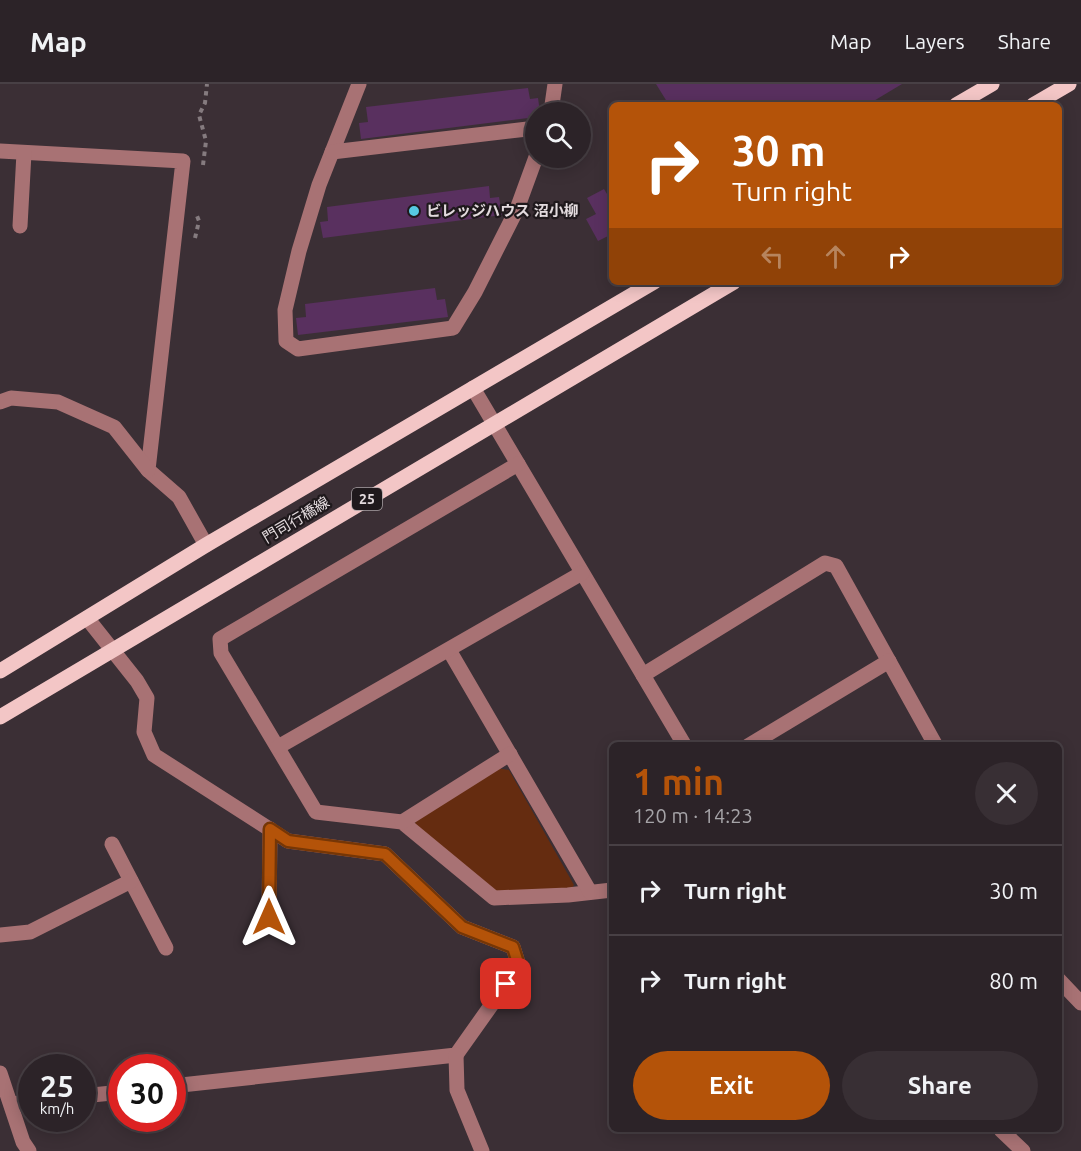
<!DOCTYPE html>
<html lang="en">
<head>
<meta charset="utf-8">
<style>
  :root { --surface:#2c2328; --page:#382f34; --text:#f1f3f6; --muted:#a6a4a8; --line:#484045; --accent:#b45309 }
  body { margin:0; font-family:Ubuntu,"Noto Sans JP",sans-serif; background:var(--page); color:var(--text); height:100vh; display:flex; flex-direction:column; font-size:22px; white-space:nowrap }
  * { box-sizing:border-box; margin:0 }
  p { font-size:20px; color:var(--muted) }
  .icon { flex:none; width:33px; height:33px; fill:none; stroke:currentColor; stroke-width:2; stroke-linecap:round; stroke-linejoin:round }
  .map { position:relative; flex:1; overflow:hidden }
  .panel { position:absolute; left:609px; top:658px; width:453px; height:390px; display:flex; flex-direction:column; background:var(--surface); border-radius:9px; box-shadow:0 3px 15px #0003,0 0 0 2px var(--line) }
  .panel>* { flex:none }
  .banner { position:absolute; left:609px; top:18px; width:453px; height:183px; border-radius:9px; box-shadow:0 3px 15px #0003,0 0 0 2px var(--line); background:#b45309; color:#fff; overflow:hidden }
  .tools { position:absolute; left:525px; top:18px; display:grid; gap:12px }
  .tools a { display:grid; place-items:center; width:66px; height:66px; border-radius:50%; background:var(--surface); box-shadow:0 3px 15px #0003,0 0 0 2px var(--line); font-size:30px }
  .speed { position:absolute; left:18px; top:970px; display:flex; gap:12px; font-size:30px; font-weight:700; text-align:center }
  .speed>* { display:grid; place-content:center; width:78px; height:78px; border-radius:50%; background:var(--surface); box-shadow:0 3px 15px #0003,0 0 0 2px var(--line); line-height:1 }
  .speed small { font-size:15px; font-weight:400 }
  .speed .limit { border:9px solid #d22; background:#fff; color:#111 }
  .pin { position:absolute; display:grid; place-items:center; width:51px; height:51px; color:#fff; margin:-26px; border-radius:12px; box-shadow:0 3px 9px #0006 }
  .me { position:absolute; width:66px; margin:-33px; rotate:0deg; stroke-linejoin:round; filter:drop-shadow(0 0 4px #0008) }
  .turn { display:flex; align-items:center; gap:21px; height:126px; padding:0 24px; font-size:27px }
  .turn .icon { width:78px; height:78px; stroke-width:2.5 }
  .turn b { display:block; font-size:42px; line-height:51px }
  .lanes { display:flex; align-items:center; height:57px; padding:0 24px; background:#0003; justify-content:center; gap:30px; direction:ltr }
  .lanes .off { opacity:.35 }
  .round { display:grid; place-items:center; flex:none; width:63px; height:63px; border-radius:32px; background:var(--page) }
  .head { display:flex; align-items:center; justify-content:space-between; height:102px; padding:0 24px }
  h1 { font-size:36px; font-weight:700; line-height:45px; color:var(--accent) }
  .button { display:flex; gap:12px; margin-top:auto; padding:12px 24px }
  .button a { flex:1; height:69px; border-radius:36px; background:var(--accent); color:#fff; font-size:24px; font-weight:700; line-height:69px; text-align:center }
  .button a+a { background:var(--page); color:var(--text) }
  ul { padding:0; list-style:none }
  li { display:flex; align-items:center; gap:18px; height:90px; padding:0 24px; border-top:2px solid var(--line) }
  li div { flex:1 }
  li b { display:block; font-size:22px }
  li em { font-style:normal }
  header { display:flex; align-items:center; gap:36px; box-sizing:border-box; height:84px; padding:0 30px; background:var(--surface); border-bottom:2px solid var(--line) }
  header strong { font-size:28px }
  nav { display:flex; gap:33px; margin-inline-start:auto; font-size:21px }
  .map>svg:first-child { display:block }
</style>
</head>
<body>
<header>
<strong>Map</strong>
<nav><a>Map</a><a>Layers</a><a>Share</a></nav>
</header>
<div class="map">
<svg width="1081" height="1067" viewBox="0 0 1081 1067">
  <rect width="100%" height="100%" fill="#3b2f35"/>
  <polygon fill="#652c10" points="496,684 509,686 574,801 570,807 495,811 414,746 416,735"/>
  <g fill="#59305f">
    <polygon points="656,0 902,0 867,21 669,21"/>
    <polygon points="528,4 530,15 538,14 540,28 536,28 536,33 361,55 359,39 368,38 366,23"/>
    <polygon points="489,102 490,114 499,113 502,131 323,154 320,138 328,137 327,123"/>
    <polygon points="604,105 607,110 612,107 612,158 608,152 598,157 586,135 596,130 587,114"/>
    <polygon points="435,204 437,216 445,215 448,233 298,251 296,234 306,233 305,220"/>
  </g>
  <g fill="none" stroke-linecap="round" stroke-linejoin="round">
    <g stroke="#857b7f" stroke-width="4" stroke-dasharray="4.5 4.5" stroke-linecap="butt">
      <polyline points="203,81 206,57 199,31 205,19 207,0"/>
      <polyline points="195,154 199,137 197,132"/>
    </g>
    <g stroke="#a87274" stroke-width="15">
      <polyline points="359,0 319,101 299,167 285,226 286,257 298,265 453,244 475,208 517,125 536,73"/>
      <polyline points="551,28 555,0"/>
      <polyline points="0,67 183,77 148,386 179,413 206,461"/>
      <polyline points="332,68 536,44"/>
      <polyline points="20,142 24,69"/>
      <polyline points="473,304 685,662"/>
      <polyline points="0,318 11,314 58,318 114,343 148,386"/>
      <polyline points="518,380 220,555 221,569 316,728 402,738 494,814 568,811 612,806"/>
      <polyline points="87,534 137,597 147,614 144,648 154,671 288,757 385,770 462,843 513,863 519,882 456,971 172,1002"/>
      <polyline points="449,566 590,808"/>
      <polyline points="643,591 825,479 836,482 936,662"/>
      <polyline points="748,662 889,577"/>
      <polyline points="278,663 582,489"/>
      <polyline points="402,738 510,670"/>
      <polyline points="112,760 166,864"/>
      <polyline points="269,833 270,745"/>
      <polyline points="0,851 30,848 131,797"/>
      <polyline points="1059,896 1081,919"/>
      <polyline points="456,971 457,1006 482,1067"/>
      <polyline points="0,989 23,1058 29,1067"/>
      <polyline points="82,1012 122,1008"/>
      <polyline points="11,1020 32,1018"/>
      <polyline points="1001,1046 1023,1067"/>
    </g>
    <g stroke="#f3c6c6" stroke-width="15">
      <polyline points="956,21 992,0"/>
      <polyline points="1033,21 1069,0"/>
      <polyline points="0,587 206,461 654,198"/>
      <polyline points="0,633 734,198"/>
    </g>
  </g>
  <g fill="none" stroke-linecap="round" stroke-linejoin="round">
    <defs>
      <polyline id="route" points="269,833 270,745 288,757 385,770 462,843 513,863 519,882 506,900"/>
    </defs>
    <use href="#route" stroke="#753606" stroke-width="15"/>
    <use href="#route" stroke="#b45309" stroke-width="10"/>
  </g>
  <circle fill="#56c9e1" stroke="#1f191c" stroke-width="2" cx="414" cy="127" r="6"/>
  <g text-anchor="middle" stroke-width="4.5" stroke-linejoin="round" paint-order="stroke">
    <rect fill="#1f191c" stroke="#a8a1a4" stroke-width="1.5" x="352" y="404" width="30" height="22" rx="4.5"/>
    <g font-size="14" font-weight="bold" fill="#e3dbde">
      <text x="367" y="420">25</text>
    </g>
    <g font-size="15" font-weight="bold" fill="#e3dbde" stroke="#1f191c" text-anchor="start">
      <text x="426" y="132">ビレッジハウス 沼小柳</text>
    </g>
    <g font-size="15" fill="#e3dbde" stroke="#1f191c">
      <text transform="translate(296 436) rotate(-31)" y="5">門司行橋線</text>
    </g>
  </g>
</svg>
<div class="tools">
<a><svg class="icon" aria-label="search" viewBox="0 0 24 24"><circle cx="10" cy="10" r="6"/><path d="M15 15l6 6"/></svg></a>
</div>
<div class="speed"><div>25<small>km/h</small></div><div class="limit">30</div></div>
<div class="pin" style="left:506px;top:900px;background:#d93025"><svg class="icon" aria-label="arrive" viewBox="0 0 24 24"><path d="M6 21V4h12l-3 4 3 4H6"/></svg></div>
<svg class="me" style="left:269px;top:833px" viewBox="-20 -20 40 40"><path d="M0-17L14 15 0 8-14 15z" fill="#b45309" stroke="#fff" stroke-width="4"/></svg>
<div class="banner">
<div class="turn"><svg class="icon" aria-label="right" viewBox="0 0 24 24"><path d="M7 20v-9h11M14 6l5 5-5 5"/></svg><div><b>30 m</b>Turn right</div></div>
<div class="lanes"><svg class="icon off" aria-label="left" viewBox="0 0 24 24"><path d="M17 20v-9H6M10 6l-5 5 5 5"/></svg><svg class="icon off" aria-label="ahead" viewBox="0 0 24 24"><path d="M12 20V5M6 11l6-6 6 6"/></svg><svg class="icon" aria-label="right" viewBox="0 0 24 24"><path d="M7 20v-9h11M14 6l5 5-5 5"/></svg></div>
</div>
<section class="panel">
<div class="head"><div><h1>1 min</h1><p>120 m · 14:23</p></div><a class="round"><svg class="icon" aria-label="close" viewBox="0 0 24 24"><path d="M6 6l12 12M18 6L6 18"/></svg></a></div>
<ul>
<li><svg class="icon" aria-label="right" viewBox="0 0 24 24"><path d="M7 20v-9h11M14 6l5 5-5 5"/></svg><div><b>Turn right</b></div><em>30 m</em></li>
<li><svg class="icon" aria-label="right" viewBox="0 0 24 24"><path d="M7 20v-9h11M14 6l5 5-5 5"/></svg><div><b>Turn right</b></div><em>80 m</em></li>
</ul>
<div class="button"><a>Exit</a><a>Share</a></div>
</section>
</div>
</body>
</html>
